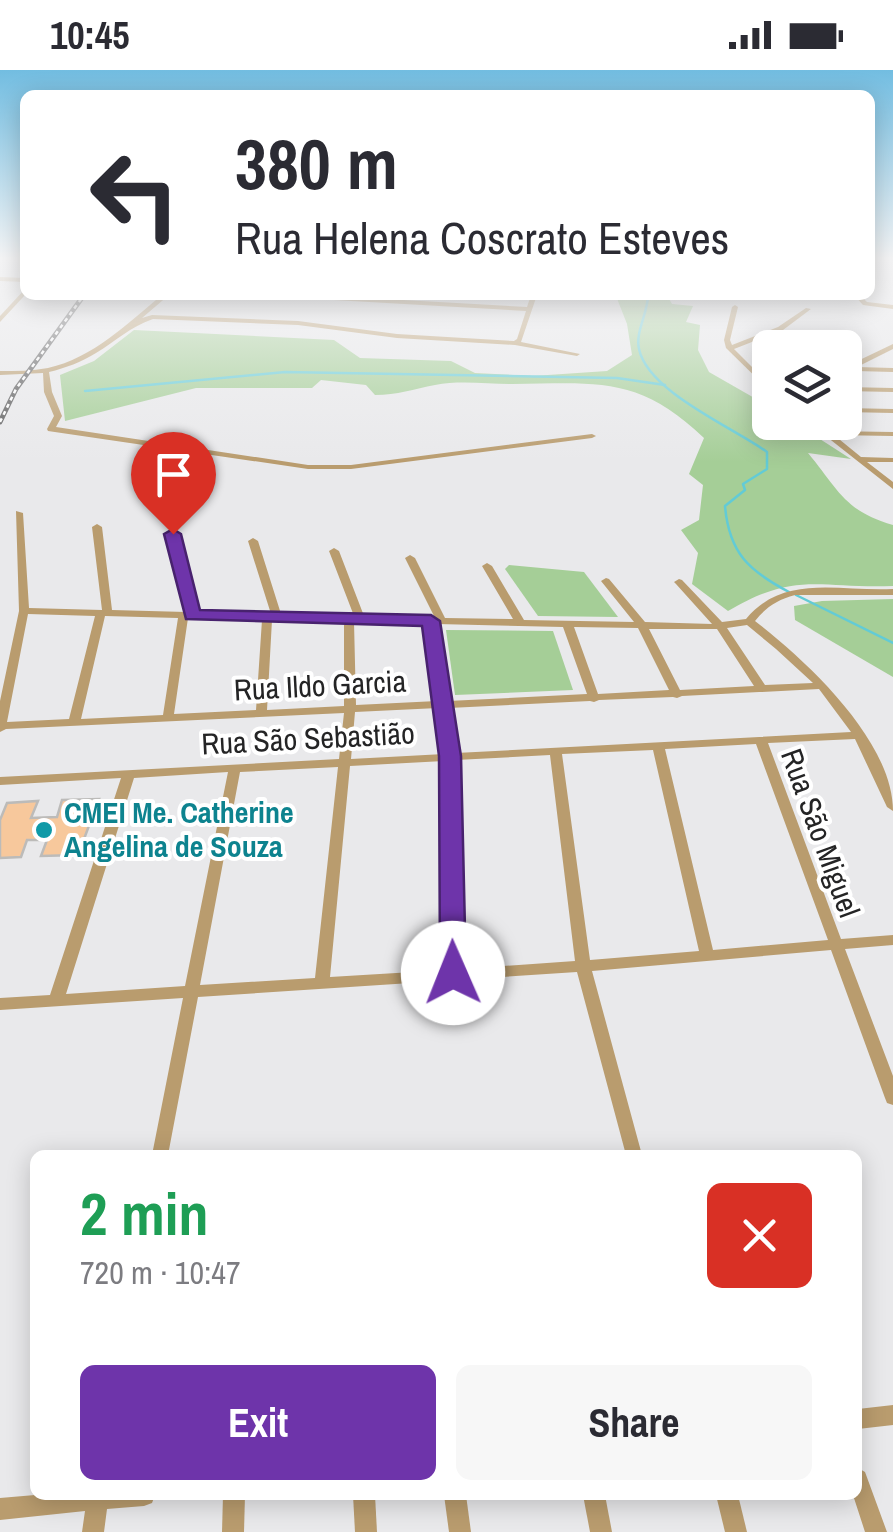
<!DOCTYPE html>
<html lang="en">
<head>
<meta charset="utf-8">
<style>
  :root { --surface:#fff; --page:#f7f7f7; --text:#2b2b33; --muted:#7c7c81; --accent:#6e34aa }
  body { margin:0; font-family:"Archivo Narrow",sans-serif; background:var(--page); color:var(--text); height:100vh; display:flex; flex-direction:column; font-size:38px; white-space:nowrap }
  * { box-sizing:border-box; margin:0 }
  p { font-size:32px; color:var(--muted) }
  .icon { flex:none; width:55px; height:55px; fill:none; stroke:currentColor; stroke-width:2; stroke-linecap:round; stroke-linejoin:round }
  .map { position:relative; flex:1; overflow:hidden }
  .sheet { position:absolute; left:30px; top:1080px; width:832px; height:350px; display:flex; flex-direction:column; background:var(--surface); border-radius:15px; box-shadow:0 5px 25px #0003 }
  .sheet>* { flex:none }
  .banner { position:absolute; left:20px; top:20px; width:855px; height:210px; border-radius:15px; box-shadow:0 5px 25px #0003; background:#fff; color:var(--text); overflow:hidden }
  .fabs { position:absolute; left:752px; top:260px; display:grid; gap:20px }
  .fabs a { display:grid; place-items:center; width:110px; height:110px; border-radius:15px; background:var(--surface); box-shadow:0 5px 25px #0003; font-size:50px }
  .pin { position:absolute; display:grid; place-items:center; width:85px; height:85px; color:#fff; margin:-102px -42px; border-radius:50% 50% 50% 0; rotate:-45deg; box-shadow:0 0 10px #0007 }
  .pin .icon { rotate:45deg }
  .me { position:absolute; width:110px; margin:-55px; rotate:359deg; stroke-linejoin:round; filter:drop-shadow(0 0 8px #0008) }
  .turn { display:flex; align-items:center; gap:35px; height:210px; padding:0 50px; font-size:45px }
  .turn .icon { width:130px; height:130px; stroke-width:2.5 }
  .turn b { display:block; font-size:70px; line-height:85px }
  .round { display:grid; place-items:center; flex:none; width:105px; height:105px; border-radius:15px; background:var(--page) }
  .head { display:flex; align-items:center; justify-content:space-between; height:170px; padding:0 50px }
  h1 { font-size:60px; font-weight:800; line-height:75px; color:#1e9e55 }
  .cta { display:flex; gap:20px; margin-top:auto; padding:20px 50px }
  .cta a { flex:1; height:115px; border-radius:15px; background:var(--accent); color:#fff; font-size:40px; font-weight:800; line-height:115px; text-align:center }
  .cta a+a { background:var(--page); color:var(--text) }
  .status { display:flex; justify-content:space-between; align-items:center; height:70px; padding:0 50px; background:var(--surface); direction:ltr }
  .status svg { height:28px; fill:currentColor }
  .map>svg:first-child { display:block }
</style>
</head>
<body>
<div class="status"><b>10:45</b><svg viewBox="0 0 49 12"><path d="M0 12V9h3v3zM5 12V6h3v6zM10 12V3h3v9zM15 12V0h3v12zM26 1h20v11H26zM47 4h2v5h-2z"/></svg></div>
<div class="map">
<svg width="893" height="1462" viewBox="0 0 893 1462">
  <rect width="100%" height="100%" fill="#e9e9eb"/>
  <g fill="#a5ce97">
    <path d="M667,225l5,9 21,2 -7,16 14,3 -2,25 11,22 61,35v15l25,1 56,36 -43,-6c30,36 36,58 85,72v61c-73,3 -96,-16 -165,25l-36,-27 6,-31 -17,-23 18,-10 4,-35 -14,-11 15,-36c-65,-63 -108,-55 -192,-54 -24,0 -53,-4 -77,1 -21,4 -38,10 -60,10l-9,-10 -45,-5 -9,8h-116l-131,33 -5,-46 34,-14 40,-31 200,10 26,18 91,3 24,12 58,3 74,-5 25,-16 -5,-31 -11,-28z"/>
    <polygon points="509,495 584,502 618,547 538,546 505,499"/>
    <polygon points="893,529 893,607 795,550 794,536 822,531"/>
    <polygon points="446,560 553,561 573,620 455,625"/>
  </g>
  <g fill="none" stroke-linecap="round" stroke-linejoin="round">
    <g stroke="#62cbd6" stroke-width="2.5">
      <path d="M648,225c0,18 -13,37 -9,54 9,43 95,79 128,103v17l-24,15 2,6 -20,16c4,47 24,65 64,86"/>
      <polyline points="85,321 285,302 617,308 665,315"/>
      <polyline points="796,525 893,573"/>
    </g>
  </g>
  <polygon fill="#f7c89c" stroke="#bcbbb9" stroke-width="2.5" points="99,729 78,785 41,786 47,770 27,770 21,787 0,788 0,750 7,733 38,731 31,748 57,747 62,730"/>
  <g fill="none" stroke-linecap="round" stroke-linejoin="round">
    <g fill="#b99c6e" fill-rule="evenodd">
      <polygon points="0,207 25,208 25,212 0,211"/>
      <polygon points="25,219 25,225 0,252 0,246"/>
      <path d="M162,225h7l-27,23 10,-3 146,6 99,13 117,7 3,-2 9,-28 -245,-14 -3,-2h36l213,12 4,-12h6l-16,47 59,12 -3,2 -62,-11 -118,-7 -99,-13 -145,-6c-23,8 -37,22 -57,34 -15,9 -30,15 -47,19l3,20 10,24 -6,11 252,38h43l241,-31 4,2 -4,2 -241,31h-43l-260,-38 -1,-2 7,-13 -10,-24 -1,-19 -43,2v-4c16,0 32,0 48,-3 45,-10 80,-45 114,-73z"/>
      <polygon points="854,225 860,225 867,232 893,235 893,239 863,235"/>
      <polygon points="735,235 738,237 730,270 732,275 778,257 806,238 811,239 783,260 734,279 770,315 770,321 726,278 724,270 732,237"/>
      <polygon points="893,274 893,279 857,297 893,298 893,302 856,301 852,299 845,302 845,297"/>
      <polygon points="845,317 893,318 893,322 845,321"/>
      <polygon points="845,338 893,339 893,343 845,342"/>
      <polygon points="808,352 817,352 828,361 893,362 893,366 834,365 861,387 893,388 893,392 867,392 893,412 893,419"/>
      <path d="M16,441l7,2 6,95 73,2 -10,-83 5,-3 5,3 10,83 74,2 -18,-78 5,-3 5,3 18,78 75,2 -23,-73 5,-3 5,3 23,73 73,2 -25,-65 5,-3 5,3 25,65 71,2 -30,-60 5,-3 5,3 30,60 68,1 -31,-53 5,-3 5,3 32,54 110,2 -33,-41 5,-3 3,1 36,43 67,2 -36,-40 -2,-2 5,-3 3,1 40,42 24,-3c38,-46 94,-27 147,-30v6h-98c-18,5 -29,12 -40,26 52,40 138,120 138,190l-6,-4 -32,-68 -87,4 73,196 52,-4v10l-48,4 48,127v29l-6,-2 -2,-5 -54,-148 -239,21 50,184h-16l-49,-183 -379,25 -30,158h-16l31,-157 -183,12v-12l50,-3 71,-217 -121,7v-8l339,-18 5,-46 -338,16 -6,3v-31l19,-90zM28,544l67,2 -26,103 -62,3zM105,546l73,2 -15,97 -82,4zM188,548l74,2 -6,90 -82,4zM272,550l72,2v84l-77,4zM354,552l72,1 11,78 -81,4zM437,554l126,3 24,67 -139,7zM747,555l29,24 37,34 -48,2 -38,-57zM574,557l64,1 31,62 -71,4zM649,559h68l37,57 -74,4zM819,619l32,43 -395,21 -7,-45 141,-7 4,1 5,-2 74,-3 4,1 5,-2zM438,638l6,46 -93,5 4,-47zM756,674l72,196 -115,10 -48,-201zM653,680l46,201 -109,9 -28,-206zM550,685l25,206 -115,8 -4,-209zM444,691l2,209 -116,7 20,-211zM338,697l-23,211 -115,7 40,-213zM228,702l-43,214 -119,8 68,-216z"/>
      <polygon points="893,1335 893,1355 858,1359 858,1339"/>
      <polygon points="858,1398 865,1402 887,1462 865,1462 853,1425 858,1425"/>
      <polygon points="35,1425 155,1425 152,1433 144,1436 107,1439 104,1462 82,1462 85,1441 0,1450 0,1428"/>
      <polygon points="223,1425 245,1425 244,1462 222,1462"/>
      <polygon points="353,1425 375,1425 377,1462 355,1462"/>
      <polygon points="444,1425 466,1425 471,1462 449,1462"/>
      <polygon points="583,1425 605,1425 612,1462 590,1462"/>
      <polygon points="716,1425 738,1425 747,1462 725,1462"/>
    </g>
    <defs>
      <polyline id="rail" points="0,352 16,319 84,225"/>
    </defs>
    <use href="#rail" stroke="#5d5d5e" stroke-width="5"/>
    <use href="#rail" stroke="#fff" stroke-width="2.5" stroke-dasharray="4" stroke-linecap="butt"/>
  </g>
  <linearGradient id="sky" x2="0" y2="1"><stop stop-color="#72bde1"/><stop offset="0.48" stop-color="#f5f5f6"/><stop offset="1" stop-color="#f5f5f6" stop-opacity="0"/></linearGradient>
  <rect width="893" height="392" fill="url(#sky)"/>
  <polygon fill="#6e34aa" stroke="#48226e" stroke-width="2.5" points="173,459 181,464 200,540 431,545 440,551 461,686 466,903 462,910 444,910 440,903 439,686 422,556 186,549 164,464"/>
  <circle fill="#0f9aa8" stroke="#fff" stroke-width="4" cx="44" cy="760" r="10"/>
  <g text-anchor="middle" stroke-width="8" stroke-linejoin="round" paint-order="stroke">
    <g font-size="30" fill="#242425" stroke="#fff">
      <text transform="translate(320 616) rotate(-3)" y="10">Rua Ildo Garcia</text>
      <text transform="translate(308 669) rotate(-3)" y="10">Rua São Sebastião</text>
      <text transform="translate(820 763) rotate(70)" y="10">Rua São Miguel</text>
    </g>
    <g font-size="30" font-weight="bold" fill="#0d838f" stroke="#fff" text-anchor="start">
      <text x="64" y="753">CMEI Me. Catherine<tspan x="64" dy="34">Angelina de Souza</tspan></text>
    </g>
  </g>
</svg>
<div class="fabs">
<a><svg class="icon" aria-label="layers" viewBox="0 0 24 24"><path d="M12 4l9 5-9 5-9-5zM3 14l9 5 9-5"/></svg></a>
</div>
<div class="pin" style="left:173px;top:464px;background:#d93025"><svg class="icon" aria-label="arrive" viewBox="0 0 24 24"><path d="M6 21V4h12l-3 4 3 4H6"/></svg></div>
<svg class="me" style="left:453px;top:903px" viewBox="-20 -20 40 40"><circle r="19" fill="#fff"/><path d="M0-13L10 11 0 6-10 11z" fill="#6e34aa"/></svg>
<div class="banner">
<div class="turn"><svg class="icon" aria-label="left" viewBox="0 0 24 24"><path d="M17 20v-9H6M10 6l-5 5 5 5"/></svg><div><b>380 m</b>Rua Helena Coscrato Esteves</div></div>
</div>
<section class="sheet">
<div class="head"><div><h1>2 min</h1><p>720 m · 10:47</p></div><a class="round" style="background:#d93025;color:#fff"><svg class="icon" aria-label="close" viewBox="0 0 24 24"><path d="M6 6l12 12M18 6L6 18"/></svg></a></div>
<div class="cta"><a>Exit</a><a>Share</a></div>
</section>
</div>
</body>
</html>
